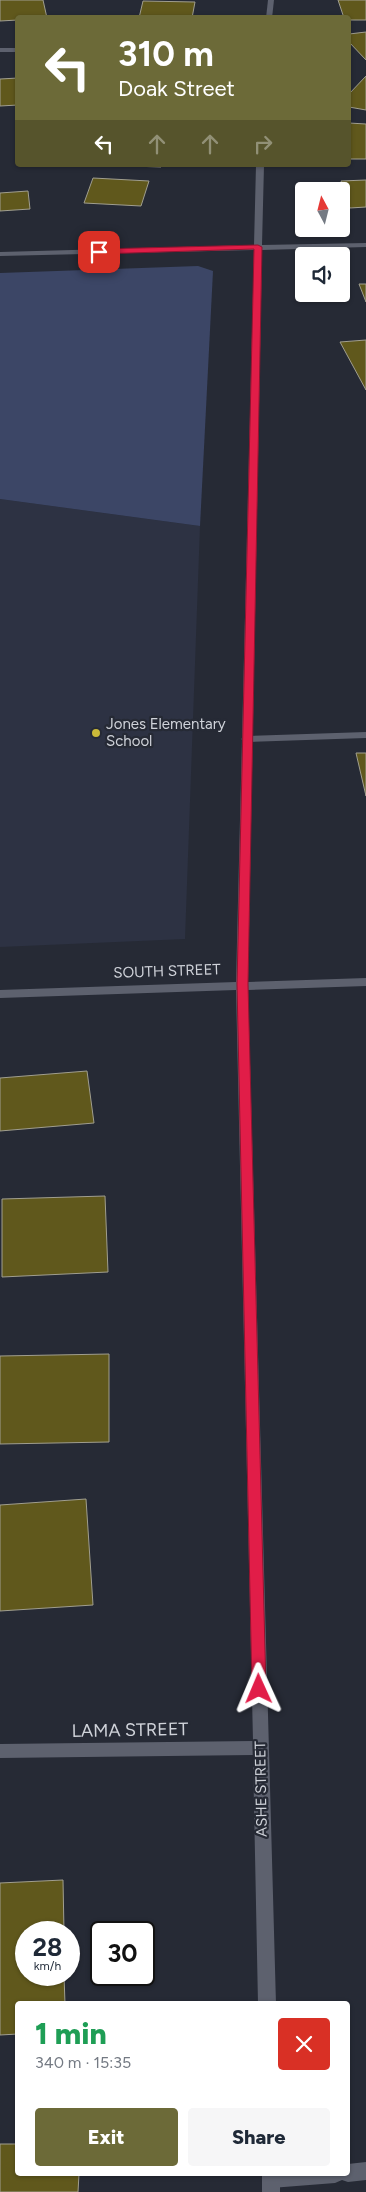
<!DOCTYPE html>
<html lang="en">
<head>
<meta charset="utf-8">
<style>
  :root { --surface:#fff; --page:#f6f6f7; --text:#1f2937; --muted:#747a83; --accent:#6c6a38 }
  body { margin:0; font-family:Figtree,sans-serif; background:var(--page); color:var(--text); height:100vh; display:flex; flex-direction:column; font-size:19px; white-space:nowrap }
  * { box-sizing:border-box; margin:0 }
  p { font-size:16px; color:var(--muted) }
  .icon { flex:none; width:28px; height:28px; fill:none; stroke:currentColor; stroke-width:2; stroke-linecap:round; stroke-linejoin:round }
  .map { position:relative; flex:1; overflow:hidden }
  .side { position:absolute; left:15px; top:2001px; width:335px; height:175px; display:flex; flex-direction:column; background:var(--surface); border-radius:5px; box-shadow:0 1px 4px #0004 }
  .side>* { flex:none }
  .banner { position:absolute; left:15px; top:15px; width:336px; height:152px; border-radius:5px; box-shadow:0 1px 4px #0004; background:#6c6a38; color:#fff; overflow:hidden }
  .needle { width:32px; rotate:353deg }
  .tools { position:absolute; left:295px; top:182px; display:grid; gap:10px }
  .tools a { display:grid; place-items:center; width:55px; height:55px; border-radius:5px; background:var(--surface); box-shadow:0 1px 4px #0004; font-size:25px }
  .speed { position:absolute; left:15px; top:1921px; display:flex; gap:10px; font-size:25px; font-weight:700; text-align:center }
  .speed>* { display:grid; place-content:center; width:65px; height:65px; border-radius:50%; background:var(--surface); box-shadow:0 1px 4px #0004; line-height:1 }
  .speed small { font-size:12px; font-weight:400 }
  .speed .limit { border:2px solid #111; border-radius:8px; background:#fff; color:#111 }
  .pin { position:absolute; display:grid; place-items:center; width:42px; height:42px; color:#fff; margin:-21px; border-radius:10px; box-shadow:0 2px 8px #0006 }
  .me { position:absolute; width:55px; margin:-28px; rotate:359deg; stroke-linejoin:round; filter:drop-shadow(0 0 4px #0008) }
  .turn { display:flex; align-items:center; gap:18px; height:105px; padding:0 20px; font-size:22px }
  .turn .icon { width:65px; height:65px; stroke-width:2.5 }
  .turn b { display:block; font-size:35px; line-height:42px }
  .lanes { display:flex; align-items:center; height:48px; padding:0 20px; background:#0003; justify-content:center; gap:25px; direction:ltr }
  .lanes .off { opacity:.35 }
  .round { display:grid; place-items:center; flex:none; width:52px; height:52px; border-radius:5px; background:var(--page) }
  .summary { display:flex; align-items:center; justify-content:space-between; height:85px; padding:0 20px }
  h1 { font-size:30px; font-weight:800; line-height:38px; color:#1e9e55 }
  .cta { display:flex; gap:10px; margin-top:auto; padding:10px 20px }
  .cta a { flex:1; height:58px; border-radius:5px; background:var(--accent); color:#fff; font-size:20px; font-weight:800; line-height:58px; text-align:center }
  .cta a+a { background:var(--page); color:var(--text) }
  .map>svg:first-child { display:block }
</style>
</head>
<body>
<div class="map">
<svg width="366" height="2192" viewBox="0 0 366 2192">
  <rect width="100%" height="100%" fill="#262a35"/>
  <polygon fill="#2d3243" points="0,499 200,526 185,939 0,947"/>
  <polygon fill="#3c4666" points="198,266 213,271 200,526 0,499 0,273"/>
  <g fill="#60581c" stroke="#a09e8f">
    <polygon points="0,0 43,0 47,18 18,18 18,20 0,21"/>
    <polygon points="338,0 366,0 366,20 349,20 349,18 344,18"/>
    <polygon points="143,1 195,2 192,18 139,18"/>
    <polygon points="366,32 366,60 349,42 349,34"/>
    <polygon points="366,76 366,110 349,107 349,94"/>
    <polygon points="18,78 18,105 0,106 0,79"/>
    <polygon points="349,123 366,124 366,159 349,159"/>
    <polygon points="102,165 161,165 161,167"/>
    <polygon points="93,178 149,181 141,206 84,203"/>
    <polygon points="366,180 366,207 350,208 341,181"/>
    <polygon points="28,191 30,209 0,211 0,193"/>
    <polygon points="359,284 366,284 366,302"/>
    <polygon points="366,340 366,390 340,342"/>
    <polygon points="356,753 366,753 366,796"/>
    <polygon points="87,1071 94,1123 0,1131 0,1078"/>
    <polygon points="105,1196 108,1272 2,1277 2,1199"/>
    <polygon points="109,1354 109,1442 0,1444 0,1356"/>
    <polygon points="86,1499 93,1605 0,1611 0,1505"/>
    <polygon points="63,1880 64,1932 26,1932 26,1975 64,1975 65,2004 18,2004 18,2034 0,2035 0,1883"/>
    <polygon points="0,2144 18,2144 18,2174 79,2174 78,2192 0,2192"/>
  </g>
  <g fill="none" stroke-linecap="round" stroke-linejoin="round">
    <g fill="#5d616e" fill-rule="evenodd">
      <polygon points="366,732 366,738 246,742 241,739 246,736"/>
      <polygon points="366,2162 366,2180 348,2182 342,2180 335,2183 271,2188 264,2186 262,2179 264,2174 348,2174 348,2164"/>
    </g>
    <g fill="#5d616e" fill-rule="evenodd">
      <polygon points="268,0 274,0 272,18 266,18"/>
      <rect x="0" y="48" width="18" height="4"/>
      <polygon points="256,165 264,165 262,245 366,243 366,247 262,250 248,982 366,978 366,986 248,990 276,2004 258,2004 253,1755 0,1758 0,1744 253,1741 236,990 0,998 0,990 236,982 254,250 0,256 0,252 254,245"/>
      <rect x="262" y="2174" width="18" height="18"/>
    </g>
  </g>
  <polygon fill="#e11d48" stroke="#92132f" points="258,245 262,247 248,984 266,1689 264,1693 259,1695 254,1693 252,1689 237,984 254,249 99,254 96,252 99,249"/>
  <circle fill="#cbba39" stroke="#262a35" stroke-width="2" cx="96" cy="733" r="5"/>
  <g text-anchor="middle" stroke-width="4.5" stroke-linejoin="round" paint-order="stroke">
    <g font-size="15" fill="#cfd2d9" stroke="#262a35" text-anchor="start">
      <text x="106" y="729">Jones Elementary<tspan x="106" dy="17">School</tspan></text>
    </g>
    <g font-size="15" fill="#cfd2d9" stroke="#262a35">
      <text transform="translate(167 971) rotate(-2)" y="5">SOUTH STREET</text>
      <text transform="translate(261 1789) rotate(-91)" y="5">ASHE STREET</text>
    </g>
    <g font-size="18" fill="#cfd2d9" stroke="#262a35">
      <text transform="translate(130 1730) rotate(-1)" y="6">LAMA STREET</text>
    </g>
  </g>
</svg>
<div class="tools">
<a><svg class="needle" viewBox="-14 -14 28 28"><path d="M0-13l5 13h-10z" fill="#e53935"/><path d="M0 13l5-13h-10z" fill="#747a83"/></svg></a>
<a><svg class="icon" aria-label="sound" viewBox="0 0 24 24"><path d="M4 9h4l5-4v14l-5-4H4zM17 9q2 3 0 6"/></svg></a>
</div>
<div class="speed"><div>28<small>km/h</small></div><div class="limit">30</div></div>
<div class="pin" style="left:99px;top:252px;background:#d93025"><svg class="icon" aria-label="arrive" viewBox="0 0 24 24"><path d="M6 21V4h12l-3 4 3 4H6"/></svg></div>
<svg class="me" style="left:259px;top:1689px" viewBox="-20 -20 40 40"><path d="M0-17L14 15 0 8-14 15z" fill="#e11d48" stroke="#fff" stroke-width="4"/></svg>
<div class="banner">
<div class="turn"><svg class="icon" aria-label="left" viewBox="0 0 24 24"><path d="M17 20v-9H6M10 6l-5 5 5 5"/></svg><div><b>310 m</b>Doak Street</div></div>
<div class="lanes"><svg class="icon" aria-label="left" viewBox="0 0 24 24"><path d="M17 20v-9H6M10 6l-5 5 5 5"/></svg><svg class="icon off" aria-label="ahead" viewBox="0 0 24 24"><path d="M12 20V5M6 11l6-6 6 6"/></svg><svg class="icon off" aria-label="ahead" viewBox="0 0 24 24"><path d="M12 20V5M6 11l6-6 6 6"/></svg><svg class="icon off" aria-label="right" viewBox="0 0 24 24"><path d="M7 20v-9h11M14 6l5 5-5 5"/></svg></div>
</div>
<section class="side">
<div class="summary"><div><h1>1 min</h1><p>340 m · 15:35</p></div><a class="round" style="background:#d93025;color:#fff"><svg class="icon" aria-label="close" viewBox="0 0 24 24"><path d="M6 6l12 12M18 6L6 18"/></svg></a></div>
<div class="cta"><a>Exit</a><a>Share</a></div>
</section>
</div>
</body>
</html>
